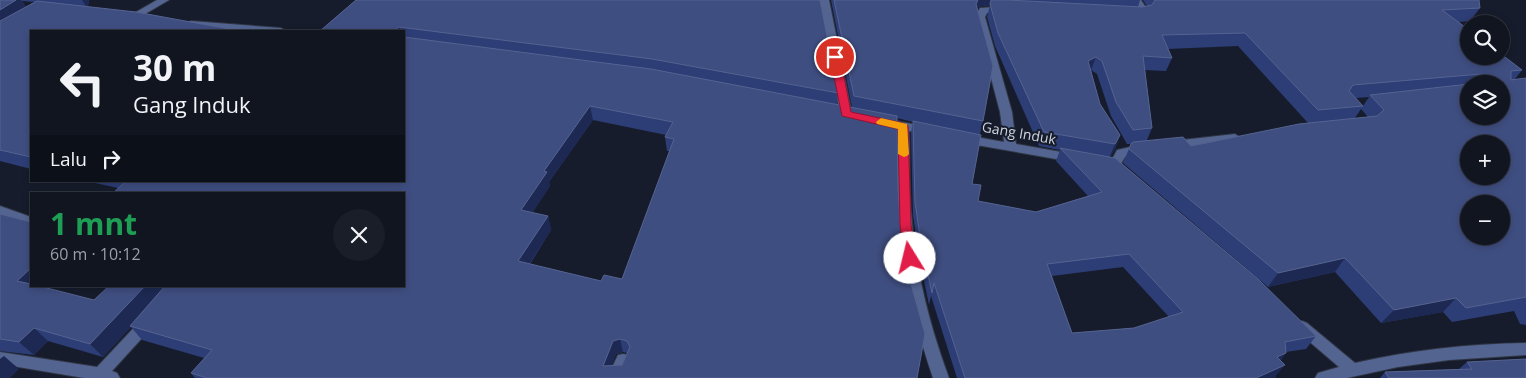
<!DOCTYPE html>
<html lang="id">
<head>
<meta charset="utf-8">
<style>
  :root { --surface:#101520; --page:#191e29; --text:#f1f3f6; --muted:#9c9fa5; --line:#30343e }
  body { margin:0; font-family:"Open Sans",sans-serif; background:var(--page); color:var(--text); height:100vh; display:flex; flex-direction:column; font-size:19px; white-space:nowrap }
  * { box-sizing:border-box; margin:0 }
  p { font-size:16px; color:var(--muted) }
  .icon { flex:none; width:28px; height:28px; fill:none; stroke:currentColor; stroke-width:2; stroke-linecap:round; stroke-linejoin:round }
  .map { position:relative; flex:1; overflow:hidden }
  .sheet { position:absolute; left:30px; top:192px; width:375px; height:95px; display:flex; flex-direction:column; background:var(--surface); border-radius:0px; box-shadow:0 2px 8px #0003,0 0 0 1px var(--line) }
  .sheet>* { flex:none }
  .guide { position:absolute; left:30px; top:30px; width:375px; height:152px; border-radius:0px; box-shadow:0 2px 8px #0003,0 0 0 1px var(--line); background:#101520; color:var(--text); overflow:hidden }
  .buttons { position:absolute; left:1460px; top:15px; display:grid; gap:10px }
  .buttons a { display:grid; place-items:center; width:50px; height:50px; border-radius:50%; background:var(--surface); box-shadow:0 2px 8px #0003,0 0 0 1px var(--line); font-size:25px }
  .pin { position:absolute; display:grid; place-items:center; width:42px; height:42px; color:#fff; margin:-21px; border:2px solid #fff; border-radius:50%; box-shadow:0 1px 5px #0007 }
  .me { position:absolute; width:55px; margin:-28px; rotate:351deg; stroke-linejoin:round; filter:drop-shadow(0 0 4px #0008) }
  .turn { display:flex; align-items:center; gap:18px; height:105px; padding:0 20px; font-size:22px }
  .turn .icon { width:65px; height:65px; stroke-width:2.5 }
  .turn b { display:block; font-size:35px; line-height:42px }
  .then { display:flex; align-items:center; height:48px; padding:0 20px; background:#0003; gap:10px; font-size:19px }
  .round { display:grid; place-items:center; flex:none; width:52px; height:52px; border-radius:26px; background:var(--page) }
  .summary { display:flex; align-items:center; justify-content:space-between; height:85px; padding:0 20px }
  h1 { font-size:30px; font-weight:700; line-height:38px; color:#1e9e55 }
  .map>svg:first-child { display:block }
</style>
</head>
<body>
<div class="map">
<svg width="1526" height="378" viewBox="0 0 1526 378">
  <rect width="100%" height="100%" fill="#161c2b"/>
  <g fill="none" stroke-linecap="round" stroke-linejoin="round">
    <defs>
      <g id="minor">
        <polygon points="157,0 169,0 133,21 125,21 124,19"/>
        <polygon points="819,0 829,0 852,114 846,118 840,114"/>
        <polygon points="1131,0 1141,0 1149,12 1145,17 1132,18 1132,14 1139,12"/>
        <polygon points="1006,6 1011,9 1009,11 987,13 985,17 1012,112 1016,144 1073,154 1079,158 1077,161 1073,162 965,143 959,139 965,135 1004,142 1000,112 975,17 980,8"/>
        <polygon points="191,21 281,28 286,31 245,31 187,26 186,24"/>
        <path d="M881,118l47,9 6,4 -6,4 -19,-4c1,27 0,54 2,80 4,57 18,113 38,167h-16c-18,-53 -31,-108 -35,-165 -2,-28 0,-56 -1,-84l-20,-4 -2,-3 2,-3z"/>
        <polygon points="1235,134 1241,138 1239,141 1173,149 1167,145 1173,141"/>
        <path d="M1143,144l4,1 2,3 -2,3c-19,5 -18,-3 -28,17h-8l-2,-3 8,-15z"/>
        <polygon points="0,206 31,217 31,227 0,216"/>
        <polygon points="148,316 153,318 155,322 153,326 112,371 117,373 120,378 84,378 0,364 0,352 97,367 143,318"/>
        <path d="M1302,321l5,2 48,40c57,-13 113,-19 171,-20v12l-77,5 -51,7 -51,11h-32l3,-5 21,-6 -42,-36 -2,-4 2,-4z"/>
        <polygon points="623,354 628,355 631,360 623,378 607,378 618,355"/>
      </g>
    </defs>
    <use href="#minor" stroke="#303644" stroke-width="2"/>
    <use href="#minor" fill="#536491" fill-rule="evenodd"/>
  </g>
  <g fill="#2d3d76" fill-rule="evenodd">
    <path d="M0,0h89l-1,6 -57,25v138l-31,-8zM22,1l12,1 -8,5z"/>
    <path d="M356,0l482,93 -1,11 15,3 -21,-107h309l-2,7h4l5,-1 -4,-6h336l1,8 -10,13 -11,1 63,48 -7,9 11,-1v247l-6,-1 -6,-13 -62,11 -9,-10 -62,11 -46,-51 -67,15 -145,-124 8,-19h-4l-16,-28 -14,-42 -6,-4 9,34 20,31 -5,14 -5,8 206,179 -10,13 -20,3 -5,8 -6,18h-318l-26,-82 -2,9 -10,-49 -6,-41 -2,-82 2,-11 -16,-4 1,71 19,189h-722l-4,-5 13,-15 -62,-18 -11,-13 -28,30 -55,-16 -14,14 -34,-4v-137l31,72 63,14 310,-14 -286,-98 -32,-7h318v-150h-84zM990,5l-3,12 8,29 44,100 21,4 -4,11 32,35 -52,16 -58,-11 -6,-17 8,-50 3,-13 -6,-112 1,-2zM1238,46l70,77 -117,23 -44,-6 5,-12 -7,-58 21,1 6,-13 -4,-9zM1469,84h32l-32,32zM1369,97l-6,9 -7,-8zM1361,109l7,8 -13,1zM593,120l73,15 -1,2 2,14h3l-48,128 -21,2 -71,-17 21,-34 -3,-14 -16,-3 18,-27 -1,-4zM1123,267l46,50 -35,11 -62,5 -20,-57zM623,352l4,1 -5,12 -11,1 5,-12z"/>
    <polygon points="1467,362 1526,378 1380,378 1385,372 1459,369"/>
  </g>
  <g fill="#1d2953">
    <polygon points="16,0 21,0 29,11 0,30 0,10"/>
    <polygon points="82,0 89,0 87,8"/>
    <polygon points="978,0 998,0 997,3 978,7 973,17 976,4"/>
    <polygon points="399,27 401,31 397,31 397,28"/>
    <polygon points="1096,57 1091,70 1088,61"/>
    <polygon points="590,106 593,120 549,182 550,186 525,224 521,210 544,171"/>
    <polygon points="1120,135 1115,149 1109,158 1115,144"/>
    <polygon points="548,216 551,230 522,275 518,261"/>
    <polygon points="1345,258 1335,272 1268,287 1278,273"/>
    <polygon points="31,268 31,286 17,281"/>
    <polygon points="145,286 169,286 130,326 131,327 103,357 90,344"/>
    <polygon points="1456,298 1443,312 1381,323 1394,310"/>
    <polygon points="34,328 48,341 34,355 19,342"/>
    <polygon points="620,339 623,352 616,354 606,378 603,366 613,341"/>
    <polygon points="1286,353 1277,365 1277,357"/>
    <polygon points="4,356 19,369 10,378 0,378 0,359"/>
    <polygon points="1285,365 1274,378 1256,378"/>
  </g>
  <g fill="#3f4e81" stroke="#556390" fill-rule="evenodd">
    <polygon points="0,0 16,0 0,10"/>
    <polygon points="356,0 820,0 838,93 652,59 399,27 397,28 397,31 320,31"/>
    <polygon points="834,0 978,0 976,4 993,66 983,121 854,96"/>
    <path d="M991,0h17l134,7 10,-2 3,-5h324l1,8 -38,2 27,20v26h32v-2l21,16 -11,1v9l15,-2v219l-60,11 -10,-10 -62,12 -49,-52 -67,15 -149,-124 2,-5 2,-2 50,-5 8,9 108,-22 78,-8 7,-6 -14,-15 99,-11v32h32v-32h-28l7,-1 1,-9 -128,11 -4,6 14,15 -45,4 -73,-77 -83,2 10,23 -29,-2 9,72 -19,2 -17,-28 -14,-41 -6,-4 -8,4 12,43 20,31 -5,9 -71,-12 -46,-99 -8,-29zM1469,144h32v32h-32zM1469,204h32v32h-32z"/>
    <polygon points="37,1 136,12 240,31 31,31 31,157 0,150 0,21"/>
    <path d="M404,37l247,32 246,47 1,73 2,32 11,63 14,50 -8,44h-710l-16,-5 21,-23 -82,-24 35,-40h239v-92h-292l14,-13h278zM590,106l83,16 -8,15 9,2 -52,140 -18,-4 -3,6 -83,-20 30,-45 -27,-6 26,-38 -3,-1zM620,339l7,2 3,6 -8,18 -19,1 10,-25z"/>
    <path d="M913,121l68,14 -9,49 9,1 -3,16 58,11 66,-20 -42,-44 55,10 143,121 58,57 -31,6 1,11 -9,4 8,8 -29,13h-291l-31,-95 -2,10 -11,-49 -6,-42zM1129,254l54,58 -49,16 -62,5 -25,-69z"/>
    <polygon points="0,214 31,222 31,268 17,281 31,284 31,286 39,286 94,300 109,286 145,286 90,344 34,328 19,342 0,339"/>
    <polygon points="1526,359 1526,378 1389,378 1385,372 1472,369 1467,362"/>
  </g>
  <polygon fill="#e11d48" stroke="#92132f" points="835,54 840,57 851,112 903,123 908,126 911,225 917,258 915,261 906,261 904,258 900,225 898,129 842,116 830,57"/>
  <polygon fill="#f59e0b" points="881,118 907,124 909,154 907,156 904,157 898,154 898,129 877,124 876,122"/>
  <g text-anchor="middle" stroke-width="4" stroke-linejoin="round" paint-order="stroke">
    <g font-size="14" fill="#cfd4de" stroke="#161c2b">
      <text transform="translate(1019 133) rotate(10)" y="5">Gang Induk</text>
    </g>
  </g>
</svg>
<div class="buttons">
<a><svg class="icon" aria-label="search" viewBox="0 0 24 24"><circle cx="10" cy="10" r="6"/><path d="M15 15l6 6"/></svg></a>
<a><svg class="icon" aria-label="layers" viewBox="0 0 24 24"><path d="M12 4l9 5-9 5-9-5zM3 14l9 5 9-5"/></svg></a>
<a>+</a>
<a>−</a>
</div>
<div class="pin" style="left:835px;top:57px;background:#d93025"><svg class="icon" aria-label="arrive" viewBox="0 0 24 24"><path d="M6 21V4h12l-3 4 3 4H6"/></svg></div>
<svg class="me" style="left:910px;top:258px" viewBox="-20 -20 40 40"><circle r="19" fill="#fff"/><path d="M0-13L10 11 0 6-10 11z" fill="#e11d48"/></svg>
<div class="guide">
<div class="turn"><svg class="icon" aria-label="left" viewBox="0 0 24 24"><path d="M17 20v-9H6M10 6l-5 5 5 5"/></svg><div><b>30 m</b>Gang Induk</div></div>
<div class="then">Lalu<svg class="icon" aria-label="right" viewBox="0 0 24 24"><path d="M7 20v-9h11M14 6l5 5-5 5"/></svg></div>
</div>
<section class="sheet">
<div class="summary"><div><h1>1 mnt</h1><p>60 m · 10:12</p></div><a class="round"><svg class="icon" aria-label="close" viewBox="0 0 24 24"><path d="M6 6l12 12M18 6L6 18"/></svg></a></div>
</section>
</div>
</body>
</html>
